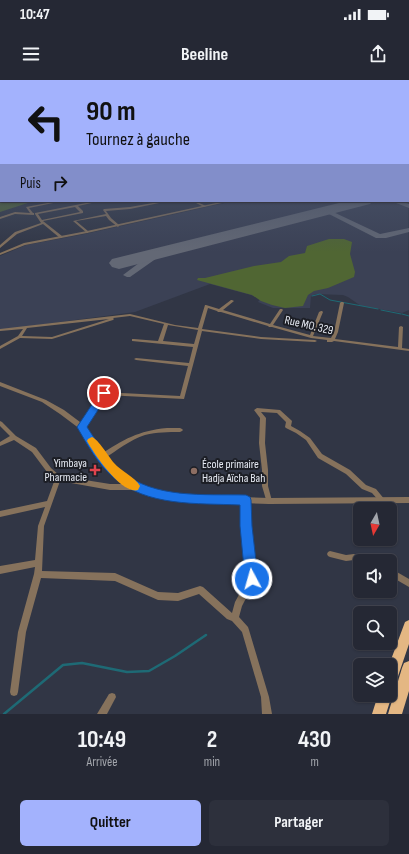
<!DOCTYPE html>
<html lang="fr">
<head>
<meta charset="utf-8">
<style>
  :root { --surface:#252834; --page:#2d303c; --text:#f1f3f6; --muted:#a3a6ac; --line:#42444f; --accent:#a3b2fd }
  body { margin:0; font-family:"Sofia Sans Condensed",sans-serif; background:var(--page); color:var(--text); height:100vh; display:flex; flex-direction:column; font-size:15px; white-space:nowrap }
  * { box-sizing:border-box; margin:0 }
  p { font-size:13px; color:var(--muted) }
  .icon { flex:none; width:22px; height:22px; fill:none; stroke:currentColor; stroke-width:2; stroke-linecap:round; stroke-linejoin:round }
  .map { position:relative; height:634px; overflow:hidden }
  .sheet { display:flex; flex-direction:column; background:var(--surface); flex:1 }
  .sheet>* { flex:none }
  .banner { position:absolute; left:0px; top:0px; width:409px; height:122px; box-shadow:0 1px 3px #0004,0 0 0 1px var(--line); background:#a3b2fd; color:#111; overflow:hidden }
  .needle { width:26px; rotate:189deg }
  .controls { position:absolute; left:353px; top:422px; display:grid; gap:8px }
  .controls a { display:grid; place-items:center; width:44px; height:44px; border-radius:6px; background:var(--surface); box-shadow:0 1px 3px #0004,0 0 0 1px var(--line); font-size:20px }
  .pin { position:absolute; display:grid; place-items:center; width:34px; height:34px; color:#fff; margin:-17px; border:2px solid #fff; border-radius:50%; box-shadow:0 1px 4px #0007 }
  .me { position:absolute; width:44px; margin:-22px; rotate:354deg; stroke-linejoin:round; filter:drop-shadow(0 0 3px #0008) }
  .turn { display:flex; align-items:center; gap:14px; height:84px; padding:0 20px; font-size:18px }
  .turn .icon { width:52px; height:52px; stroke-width:2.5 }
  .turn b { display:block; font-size:28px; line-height:34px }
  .then { display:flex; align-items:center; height:38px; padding:0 20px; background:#0003; gap:8px; font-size:15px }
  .eta { display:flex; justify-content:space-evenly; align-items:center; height:68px; text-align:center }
  .eta b { font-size:24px; font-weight:700; line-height:28px }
  .primary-button { display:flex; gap:8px; margin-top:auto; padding:8px 20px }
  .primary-button a { flex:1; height:46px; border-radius:6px; background:var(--accent); color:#111; font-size:16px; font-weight:700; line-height:46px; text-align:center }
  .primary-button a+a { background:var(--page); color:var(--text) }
  .status { display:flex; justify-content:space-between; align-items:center; height:28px; padding:0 20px; background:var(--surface); direction:ltr }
  .status svg { height:11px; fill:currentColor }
  header { display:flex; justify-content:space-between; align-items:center; height:52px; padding:0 20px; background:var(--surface); font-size:18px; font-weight:700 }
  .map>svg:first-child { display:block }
</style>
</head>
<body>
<div class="status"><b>10:47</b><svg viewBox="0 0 49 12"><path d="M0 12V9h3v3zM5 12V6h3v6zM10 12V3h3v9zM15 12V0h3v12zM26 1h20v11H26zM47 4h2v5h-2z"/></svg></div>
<header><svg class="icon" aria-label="menu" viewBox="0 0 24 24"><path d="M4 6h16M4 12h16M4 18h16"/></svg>Beeline<svg class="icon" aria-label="share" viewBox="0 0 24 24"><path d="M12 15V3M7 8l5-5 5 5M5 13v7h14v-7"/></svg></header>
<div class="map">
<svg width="409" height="634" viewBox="0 0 409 634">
  <rect width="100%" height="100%" fill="#313645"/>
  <polygon fill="#3b4155" points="408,84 409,230 402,233 361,226 348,217 343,215 316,214 311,216 310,228 273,228 258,222 260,219 251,215 210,204 135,232 0,250 0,176 26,165 85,154 234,121 408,121"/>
  <g fill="#506633">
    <polygon points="0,117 1,121 34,121 0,132"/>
    <polygon points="329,159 344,159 352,162 350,174 355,192 354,197 328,208 314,211 308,215 303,226 285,228 272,225 261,221 252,215 197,200 198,198 205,198 254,186 281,182 289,176 305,173 307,166"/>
  </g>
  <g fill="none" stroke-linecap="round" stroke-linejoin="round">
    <g stroke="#1e6a75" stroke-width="1">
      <polyline points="312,216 320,214 330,220 378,229"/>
      <polyline points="381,230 401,234"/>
      <polyline points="402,234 409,236"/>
    </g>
    <polyline stroke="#1e6a75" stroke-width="2.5" points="4,634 63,585 82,583 127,592 149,591 175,576 206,555"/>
    <g fill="#636875" fill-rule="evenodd">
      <polygon points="391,121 400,121 409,124 409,128"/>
      <polygon points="325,130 329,130 380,154 409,148 409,152 386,158 376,158 325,132"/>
      <polygon points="163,170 166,170 166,174 157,178 130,197 127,197 123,195 151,174"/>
    </g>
    <g fill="#636875" fill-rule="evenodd">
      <rect x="408" y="106" width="1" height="8"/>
      <polygon points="347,121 373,121 370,124 119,189 112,187 109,183 112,179"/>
    </g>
    <g fill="#86725c" fill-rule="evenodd">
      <polygon points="58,121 63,121 29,128 33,133 34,133 34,135 15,134 0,139 0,137 15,132 30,133 26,127"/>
      <path d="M96,121h5l-23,5 5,5v2l-40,8 19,15v2h-2l-17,-14 -26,10 -17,14v-3l15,-13 26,-9 -6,-9v-1zM75,127l5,5 -38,8 -4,-6z"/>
      <polygon points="164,121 169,121 130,129 106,131 111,138 119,145 119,146 118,147 109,140 106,136 76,141 88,151 88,153 87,153 73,141 106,134 103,130 104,129 130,127"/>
      <polygon points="192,121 195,121 206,126 204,127"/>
      <path d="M231,220h1l2,1 -11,9 47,14 10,-15h2l1,1 -10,15 37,10 9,-23 2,-1h1l1,1 -10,24 18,2 3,-6 6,-29 1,-1h2l1,1 -6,29 -3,7 63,8 1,-20 2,-1 2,1 -1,21 7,1v2l-75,-10 -2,1h-5v-2l-16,-2 -39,-11h-3l-1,-1 -47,-14h-3l-1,-1 -9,-3 -6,21 59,8 54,3 2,1 -2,1 -54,-3 -59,-8 -18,68 -79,-4 -21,33h-4l-1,-1 23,-35 78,4 8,-30 -52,-6 -2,-1 2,-1 53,5 4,-16 -61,-6v-2h2l24,2 6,-17 -34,-8 -17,2 1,1 -1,1 -61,19 -32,-1 -20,11v-3l18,-10 5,-7 -23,2v-2l130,-15 45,11 23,3 7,-23h1l13,4zM109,239l-57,18 -30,-1 5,-8zM168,245l30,5 -4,14 -31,-3z"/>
      <polygon points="257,328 280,330 291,340 292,341 291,346 300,351 310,358 322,374 350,390 366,405 376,409 385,420 384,422 382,423 380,422 372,413 362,409 346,394 318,378 306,360 296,353 286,348 285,347 286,342 277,333 261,332 266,338 265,363 268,390 268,406 272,421 271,423 269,424 267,423 262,406 262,390 259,363 260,338 254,330"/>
      <polygon points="0,341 2,342 16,356 36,368 51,388 60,396 110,404 135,404 137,405 138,407 137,409 135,410 110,410 60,401 44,446 42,491 115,493 158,512 178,513 200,506 203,507 232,533 235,522 248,498 243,446 243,420 244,418 246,417 248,418 249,420 249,446 256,499 242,526 239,537 248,547 249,550 269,617 272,634 262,634 261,617 242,552 232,541 227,539 199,514 178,521 158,520 115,501 41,498 26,552 18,612 17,615 14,616 11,615 10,612 18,552 34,494 35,487 0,494 0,486 35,480 38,446 45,427 0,437 0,431 47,421 55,399 47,392 32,372 14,360 0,366 0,362 10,356 0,346"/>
      <path d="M167,348h13l2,1 1,1 -1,1 -2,1c-12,0 -23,0 -35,3 -15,5 -28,15 -41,24h-4l-1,-2 1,-2c24,-16 38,-24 67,-27z"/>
      <polygon points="330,471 346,475 354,474 365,479 366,481 360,481 360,484 354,480 346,481 330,477 328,476 327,474 328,472"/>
      <polygon points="390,488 409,499 409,507 390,496"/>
      <polygon points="112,613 115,614 116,617 107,634 97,634 109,614"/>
    </g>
    <g fill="#86725c" fill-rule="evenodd">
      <polygon points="225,121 231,121 87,153 25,165 0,175 0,173 24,163 87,151"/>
      <polygon points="0,302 46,320 64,330 84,345 104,375 119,391 137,405 157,411 179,415 269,418 409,417 409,423 269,424 179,421 157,417 132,409 113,395 100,379 80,349 60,334 42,322 0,306"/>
    </g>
    <g fill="#e4b783" fill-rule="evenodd">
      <polygon points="409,540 409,564 395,605 390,607 390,585 389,585 405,542"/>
      <polygon points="409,581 409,611 402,634 388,634 402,588 404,583"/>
      <polygon points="390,610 392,615 386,634 372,634 378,615 390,615"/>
    </g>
  </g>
  <linearGradient id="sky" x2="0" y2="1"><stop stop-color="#1b1e26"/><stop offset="0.49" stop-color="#485268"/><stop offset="1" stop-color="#485268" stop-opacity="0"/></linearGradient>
  <rect width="409" height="172" fill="url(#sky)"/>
  <path fill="#1a73e8" stroke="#114b97" d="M104,310l5,3 -22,34c10,15 20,32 34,44 33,28 83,23 125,24l4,2 1,3 1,26 6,53 -2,5 -4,2 -5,-2 -2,-5 -5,-53v-21c-43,-2 -93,2 -127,-28 -15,-13 -26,-33 -36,-50l24,-36z"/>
  <path fill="#f59e0b" d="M92,357c6,2 17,20 22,26 7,8 21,14 26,23l-2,4c-16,5 -44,-36 -51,-49l1,-2z"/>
  <path fill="#e0444e" stroke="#1c1e25" stroke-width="1.5" d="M93 384h4v4h4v4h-4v4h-4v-4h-4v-4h4z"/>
  <circle fill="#8d6e63" stroke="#1c1e25" stroke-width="1.5" cx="194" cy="391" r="4"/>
  <g text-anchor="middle" stroke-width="4" stroke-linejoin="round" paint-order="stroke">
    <g font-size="12" fill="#e7ebf4" stroke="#1c1e25">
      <text transform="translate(309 245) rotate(13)" y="4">Rue MO. 329</text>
    </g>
    <g font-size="12" fill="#e7ebf4" stroke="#1c1e25" text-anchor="end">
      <text x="87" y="387">Yimbaya<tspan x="87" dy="14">Pharmacie</tspan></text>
      <text x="202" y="388" text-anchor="start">École primaire<tspan x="202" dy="14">Hadja Aïcha Bah</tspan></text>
    </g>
  </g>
</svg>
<div class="controls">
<a><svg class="needle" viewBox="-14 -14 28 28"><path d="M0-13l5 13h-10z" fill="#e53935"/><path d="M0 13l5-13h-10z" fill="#a3a6ac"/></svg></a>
<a><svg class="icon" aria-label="sound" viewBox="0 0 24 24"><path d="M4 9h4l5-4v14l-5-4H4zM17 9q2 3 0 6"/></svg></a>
<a><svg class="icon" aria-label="search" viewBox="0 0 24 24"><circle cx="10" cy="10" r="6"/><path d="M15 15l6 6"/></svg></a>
<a><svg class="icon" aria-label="layers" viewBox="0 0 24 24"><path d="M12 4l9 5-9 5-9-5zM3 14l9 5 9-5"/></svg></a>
</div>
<div class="pin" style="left:104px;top:313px;background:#d93025"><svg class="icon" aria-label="arrive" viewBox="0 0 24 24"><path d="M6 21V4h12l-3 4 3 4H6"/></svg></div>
<svg class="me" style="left:252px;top:499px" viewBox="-20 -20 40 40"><circle r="17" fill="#1a73e8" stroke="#fff" stroke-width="3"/><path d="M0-11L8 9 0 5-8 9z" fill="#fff"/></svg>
<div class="banner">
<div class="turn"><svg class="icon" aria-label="left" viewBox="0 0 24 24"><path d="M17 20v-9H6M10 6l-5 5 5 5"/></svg><div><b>90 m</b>Tournez à gauche</div></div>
<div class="then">Puis<svg class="icon" aria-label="right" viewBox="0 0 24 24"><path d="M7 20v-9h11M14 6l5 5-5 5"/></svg></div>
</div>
</div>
<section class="sheet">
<div class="eta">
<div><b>10:49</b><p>Arrivée</p></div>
<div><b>2</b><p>min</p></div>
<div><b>430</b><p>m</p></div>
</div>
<div class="primary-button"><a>Quitter</a><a>Partager</a></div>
</section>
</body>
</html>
